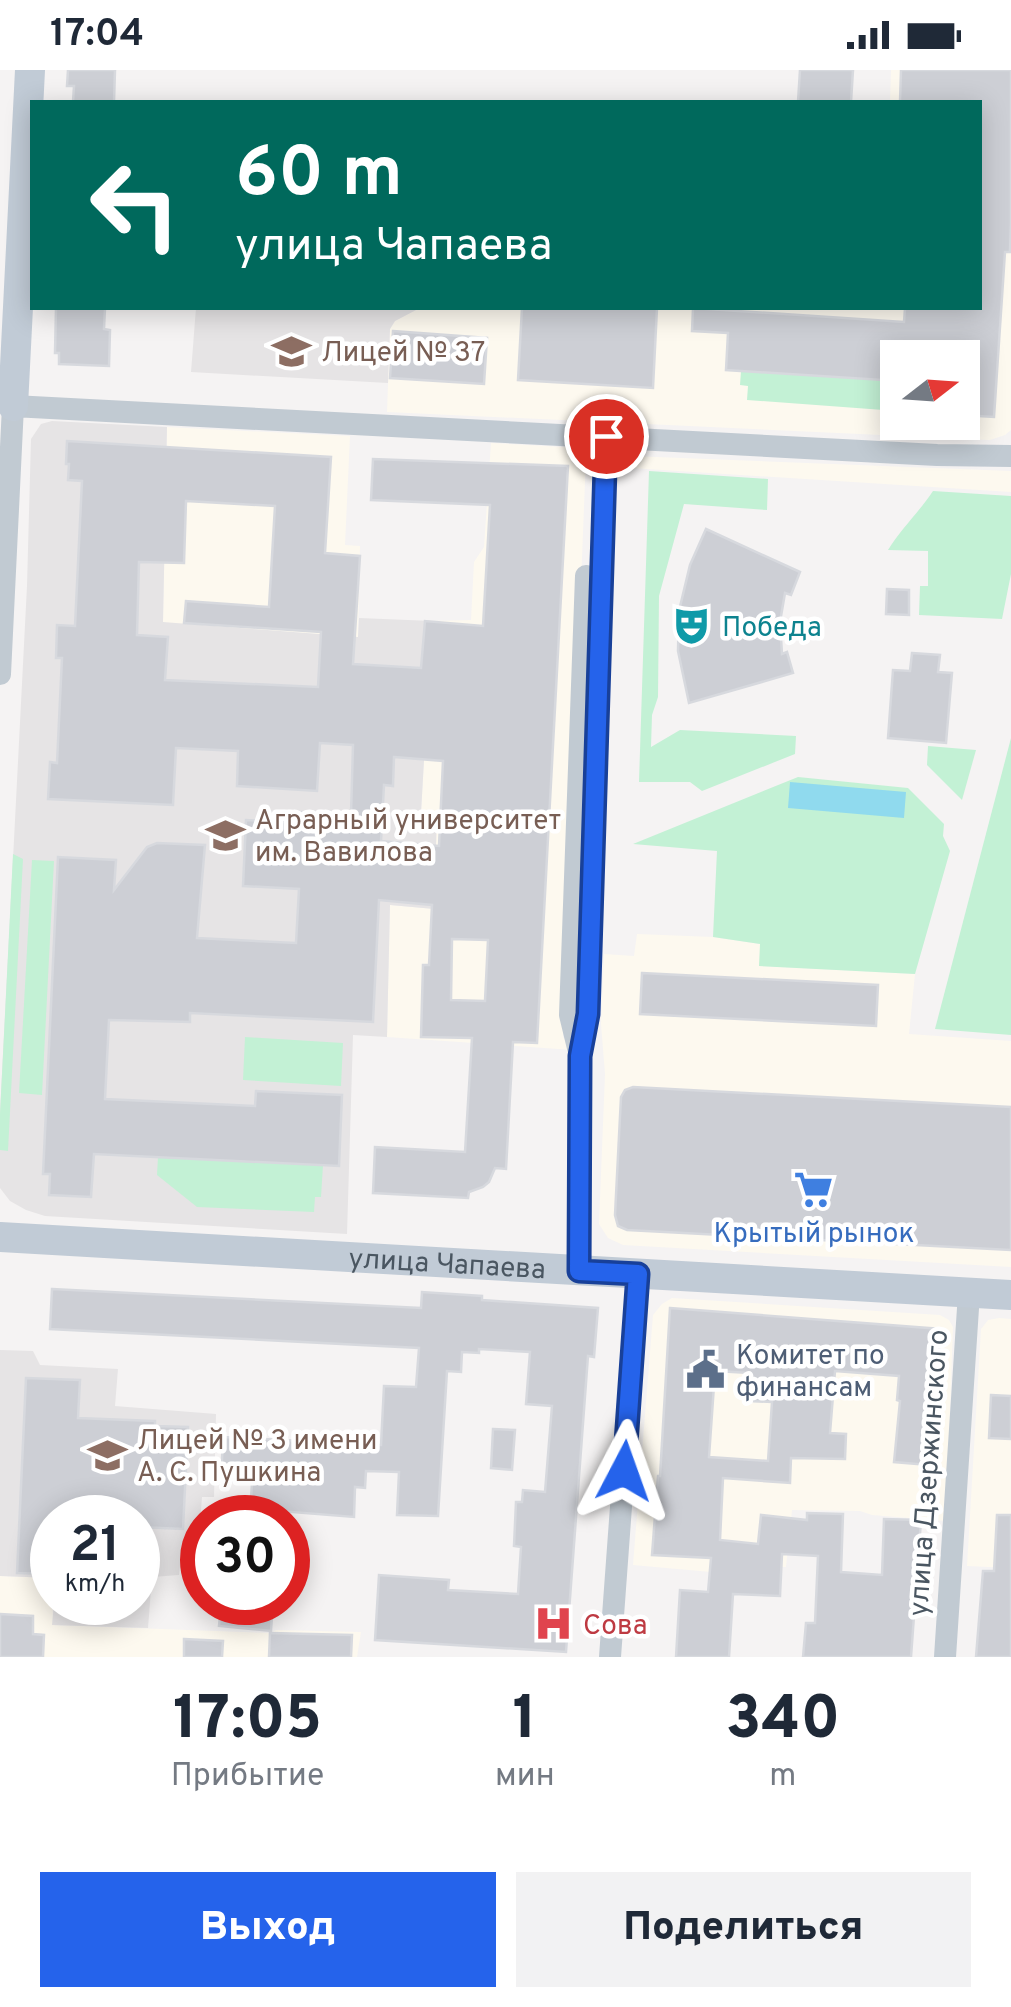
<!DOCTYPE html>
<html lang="ru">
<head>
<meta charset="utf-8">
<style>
  :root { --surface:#fff; --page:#f2f2f3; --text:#1f2937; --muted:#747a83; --accent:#2563eb }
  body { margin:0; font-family:Overpass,sans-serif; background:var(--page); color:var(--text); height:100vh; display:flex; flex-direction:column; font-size:38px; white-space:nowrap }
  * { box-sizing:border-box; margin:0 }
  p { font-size:32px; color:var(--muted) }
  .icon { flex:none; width:55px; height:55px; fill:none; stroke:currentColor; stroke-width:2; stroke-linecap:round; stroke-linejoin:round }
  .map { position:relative; height:1587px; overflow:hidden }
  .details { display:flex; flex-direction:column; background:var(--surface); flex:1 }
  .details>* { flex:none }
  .banner { position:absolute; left:30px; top:30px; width:952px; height:210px; border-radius:0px; box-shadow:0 5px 25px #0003; background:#00695c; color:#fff; overflow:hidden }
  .needle { width:65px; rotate:73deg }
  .tools { position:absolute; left:880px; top:270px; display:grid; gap:20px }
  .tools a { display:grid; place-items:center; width:100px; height:100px; border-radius:0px; background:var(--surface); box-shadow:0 5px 25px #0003; font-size:50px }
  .speed { position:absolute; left:30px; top:1425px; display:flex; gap:20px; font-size:50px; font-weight:700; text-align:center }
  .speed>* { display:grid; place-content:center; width:130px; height:130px; border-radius:50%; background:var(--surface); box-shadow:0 5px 25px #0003; line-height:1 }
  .speed small { font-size:25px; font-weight:400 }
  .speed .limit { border:15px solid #d22; background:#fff; color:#111 }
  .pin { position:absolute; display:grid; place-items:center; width:85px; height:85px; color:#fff; margin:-42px; border:5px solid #fff; border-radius:50%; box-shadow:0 2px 10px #0007 }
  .me { position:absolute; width:110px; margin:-55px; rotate:4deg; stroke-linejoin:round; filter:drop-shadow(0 0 8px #0008) }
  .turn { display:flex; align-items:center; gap:35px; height:210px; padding:0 40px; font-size:45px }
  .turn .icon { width:130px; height:130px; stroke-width:2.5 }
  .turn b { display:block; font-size:70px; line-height:85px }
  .eta { display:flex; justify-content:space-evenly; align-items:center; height:170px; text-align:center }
  .eta b { font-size:60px; font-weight:800; line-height:70px }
  .action { display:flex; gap:20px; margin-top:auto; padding:20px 40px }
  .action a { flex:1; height:115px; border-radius:0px; background:var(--accent); color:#fff; font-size:40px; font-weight:800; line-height:115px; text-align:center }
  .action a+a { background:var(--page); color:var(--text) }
  .status { display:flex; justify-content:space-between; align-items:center; height:70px; padding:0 50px; background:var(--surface); direction:ltr }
  .status svg { height:28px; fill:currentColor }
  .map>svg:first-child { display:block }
</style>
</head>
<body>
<div class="status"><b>17:04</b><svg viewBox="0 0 49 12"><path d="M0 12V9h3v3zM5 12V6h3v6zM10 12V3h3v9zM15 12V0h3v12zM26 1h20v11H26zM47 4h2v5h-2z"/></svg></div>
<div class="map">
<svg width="1011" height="1587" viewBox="0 0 1011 1587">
  <rect width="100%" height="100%" fill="#f5f3f3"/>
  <g fill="#fdf9ef" fill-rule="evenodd">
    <path d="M891,0h120v360l-6,5 -15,5 -603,-28 3,-83 5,-8 21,-11 1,-2h563v-206h-90zM898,288h64v64h-64z"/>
    <polygon points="167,357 350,366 345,475 360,476 358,567 163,553"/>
    <polygon points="491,373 581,378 586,387 563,967 573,980 387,967 390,835 434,839 421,743 432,551 471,550 474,492 484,477"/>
    <polygon points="631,386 1011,401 1011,422 631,398"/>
    <polygon points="637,864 713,867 760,874 760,896 915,904 909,964 1011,971 1011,1197 623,1175 608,1168 599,1154 605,1004 601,954 604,884 634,886"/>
    <polygon points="672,1228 940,1245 949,1250 953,1257 946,1451 872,1445 860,1441 792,1440 786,1497 742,1496 733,1504 633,1495 653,1245 662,1234"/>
    <polygon points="999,1248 1011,1249 1011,1498 967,1496 981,1259 988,1250"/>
    <polygon points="0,1506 52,1508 53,1555 271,1563 276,1560 361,1562 357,1587 0,1587"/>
  </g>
  <g fill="#e6e4e5">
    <polygon points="196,238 417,238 416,240 395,251 390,259 388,313 191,302"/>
    <polygon points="52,351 167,357 163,552 358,567 359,548 432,551 421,743 437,747 434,839 390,835 387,967 353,965 347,1164 45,1146 26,1140 10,1131 0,1118 0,1043 27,516 31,369 41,354"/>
    <polygon points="0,1280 33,1281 40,1295 118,1299 115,1336 216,1344 214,1427 202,1427 199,1467 181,1484 179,1505 152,1507 148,1558 52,1555 54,1533 138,1532 138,1448 52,1448 52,1508 0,1506"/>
  </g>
  <g fill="#c3f1d5">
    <polygon points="741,301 897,311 897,341 747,330 748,316 740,315"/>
    <polygon points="649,401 768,409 767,440 684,434 659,526 658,627 652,645 651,677 680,660 796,666 795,684 702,721 690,712 639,712"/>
    <path d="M933,421l78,5v78l-9,45 -83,-4 1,-29h8v-35l-40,-1c13,-21 31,-38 45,-59z"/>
    <polygon points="1011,668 1011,965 935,959"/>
    <polygon points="928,676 976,680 962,730 927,695"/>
    <polygon points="798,707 908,718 944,754 943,766 950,781 915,904 759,896 760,874 713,867 717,781 633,774"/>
    <polygon points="13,784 23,789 8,1081 0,1080 0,1044"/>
    <polygon points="32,790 54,791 42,1025 19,1023"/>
    <polygon points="245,967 343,973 341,1016 243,1010"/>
    <polygon points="158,1087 323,1095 321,1127 315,1127 314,1142 197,1137 157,1105"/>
  </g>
  <polygon fill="#90daee" points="790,712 906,722 904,748 788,738"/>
  <g fill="#cdcfd5" stroke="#d7d9de" stroke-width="2.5" fill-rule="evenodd">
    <polygon points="68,0 115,0 114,32 73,32 74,16 67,16"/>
    <polygon points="800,0 853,0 851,32 798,32"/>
    <polygon points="901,0 1011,0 1011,152 1010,182 1005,182 994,347 962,345 962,288 898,288 898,311 726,300 728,263 692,261 693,238 904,252 905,238 980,238 980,32 900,32"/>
    <polygon points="56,238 105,238 104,259 110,260 109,296 59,294 59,283 55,283"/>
    <polygon points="522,238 657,238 653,318 518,310"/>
    <polygon points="393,261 487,268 484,314 390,308"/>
    <path d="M67,371l264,16 -6,96 35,3 -7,108 68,4 4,-47 58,5 7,-121 -119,-5 2,-41 195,7 -31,577 -24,-1 -7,127 -11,-1 -6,14 -6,5 -14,5 -1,6 -95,-5 2,-46 90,5 7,-114 -51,-1 2,-72h6l3,-60 -53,-5 -6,122 -183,-9v9l-81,-2 -4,79 150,7 1,-15 86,4 -3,71 -245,-12 -3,43 -42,-2 1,-21h-7l15,-317 58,3 -2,30 33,-43 10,-4 48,2 -8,93 99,5 3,-54 -56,-3 3,-66 56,3v-11l49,2 2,-69 -33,-2 -3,48 -80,-5 1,-35 -62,-3 -3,57 -125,-6 2,-37 7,1 5,-105h-6l1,-33 18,1 7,-145 -14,-1 1,-16h-3zM186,431l89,5 -6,101 -83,-6 -2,22 137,9 -3,55 -153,-7 3,-43 -31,-2 2,-73 45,1zM394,687l49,4 -4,85 -58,-5 3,-56 9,1zM452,869l36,1 -3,61 -34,-1z"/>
    <polygon points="706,459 800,502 791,525 785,523 780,552 782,584 787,582 793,603 689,633 678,581 679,541 690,495"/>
    <polygon points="887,519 909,520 909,545 886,544"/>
    <polygon points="912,583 940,585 938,602 952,603 946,673 888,668 893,600 910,601"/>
    <polygon points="642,903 878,915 876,956 640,944"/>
    <polygon points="633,1017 1011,1037 1011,1180 627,1160 618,1156 615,1145 621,1027 625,1020"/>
    <polygon points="52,1219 421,1238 422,1222 482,1226 482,1230 598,1238 594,1287 588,1286 566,1582 375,1570 379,1505 449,1510 448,1520 518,1524 521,1477 514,1476 516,1432 522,1432 523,1420 545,1422 552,1336 526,1334 530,1282 479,1279 479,1283 462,1282 461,1302 447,1301 438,1446 397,1445 399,1402 366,1401 365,1418 355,1417 354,1447 280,1441 280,1448 250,1448 252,1412 221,1411 223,1367 381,1375 384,1316 416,1317 419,1278 50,1259"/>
    <path d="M670,1238l271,21 -13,136 -34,-3 6,-61 -3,-1 2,-24 -64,-5 -5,62 16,1 -1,25 -54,-1 -1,25 -67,-5 -3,62 38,4 3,-29 46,5v-7l36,1 -2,58 41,3 2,-56 37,1 -10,137h-108l3,-34h9l3,-67 -36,-2 -2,42 -47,-2 -4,63h-53l4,-67 28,2 3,-34 -59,-3 6,-79h2zM715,1301l35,2 -1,28 23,1 -4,59 -59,-4z"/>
    <polygon points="26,1308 80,1310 78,1348 155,1351 155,1356 188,1357 183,1459 138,1457 138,1448 52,1448 52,1504 17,1503"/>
    <polygon points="991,1325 1011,1326 1011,1369 989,1368"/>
    <polygon points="493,1359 515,1360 512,1400 491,1398"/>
    <polygon points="997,1445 1011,1445 1011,1587 976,1587 983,1501 994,1501"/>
    <polygon points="243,1532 273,1532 271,1561 219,1556 221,1536 243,1538"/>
    <polygon points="0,1544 33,1546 33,1564 44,1565 43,1587 0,1587"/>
    <polygon points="270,1563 352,1565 351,1587 269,1587"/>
    <polygon points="184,1569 223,1571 222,1587 184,1587"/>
  </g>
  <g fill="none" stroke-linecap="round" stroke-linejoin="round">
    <g stroke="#c1cad2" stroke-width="22">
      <polyline points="0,604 13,336 937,385 1011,386"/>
      <polyline points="578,978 570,945 586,506"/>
      <polyline points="579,1201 580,986 587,944 606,366"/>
      <polyline points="610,1587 638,1204"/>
      <polyline points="945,1587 969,1223"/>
    </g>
    <g stroke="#c1cbd6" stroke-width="30">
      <polyline points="13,336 30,0"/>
      <path id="s1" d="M0,1167l1011,58"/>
    </g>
  </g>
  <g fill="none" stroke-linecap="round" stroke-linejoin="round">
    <defs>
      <polyline id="route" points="606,366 588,944 580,986 579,1201 638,1204 624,1401"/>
    </defs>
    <use href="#route" stroke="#184099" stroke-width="25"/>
    <use href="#route" stroke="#2563eb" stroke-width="18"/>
  </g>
  <defs>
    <symbol id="school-bare" viewBox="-9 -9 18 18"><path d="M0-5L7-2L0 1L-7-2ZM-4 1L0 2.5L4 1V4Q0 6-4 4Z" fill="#8d6e63" stroke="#fff" stroke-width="2.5" paint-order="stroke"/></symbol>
    <symbol id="theatre-bare" viewBox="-9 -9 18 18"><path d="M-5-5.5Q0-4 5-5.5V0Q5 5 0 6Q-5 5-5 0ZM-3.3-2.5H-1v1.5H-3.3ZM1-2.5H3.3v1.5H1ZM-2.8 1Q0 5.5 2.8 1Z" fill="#0f9aa8" stroke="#fff" stroke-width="2.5" paint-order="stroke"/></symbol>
    <symbol id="university-bare" viewBox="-9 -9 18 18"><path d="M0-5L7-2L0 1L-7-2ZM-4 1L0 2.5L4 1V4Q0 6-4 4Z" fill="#8d6e63" stroke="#fff" stroke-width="2.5" paint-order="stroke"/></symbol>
    <symbol id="supermarket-bare" viewBox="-9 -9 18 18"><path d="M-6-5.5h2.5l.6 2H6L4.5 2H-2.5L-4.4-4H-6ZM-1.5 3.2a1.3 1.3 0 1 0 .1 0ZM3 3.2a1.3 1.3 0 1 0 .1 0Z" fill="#3f7fe0" stroke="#fff" stroke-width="2.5" paint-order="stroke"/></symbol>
    <symbol id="civic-bare" viewBox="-9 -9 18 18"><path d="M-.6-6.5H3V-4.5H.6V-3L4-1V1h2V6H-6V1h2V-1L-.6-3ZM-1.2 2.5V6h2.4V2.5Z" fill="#5c6f8a" stroke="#fff" stroke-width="2.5" paint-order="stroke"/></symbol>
    <symbol id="hospital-bare" viewBox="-9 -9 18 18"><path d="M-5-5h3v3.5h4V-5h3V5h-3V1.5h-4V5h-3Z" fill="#e0444e" stroke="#fff" stroke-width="2.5" paint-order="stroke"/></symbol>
  </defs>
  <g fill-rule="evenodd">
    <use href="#school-bare" x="264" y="254" width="55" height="55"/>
    <use href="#theatre-bare" x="664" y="528" width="55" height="55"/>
    <use href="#university-bare" x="198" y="738" width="55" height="55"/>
    <use href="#supermarket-bare" x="786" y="1092" width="55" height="55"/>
    <use href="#civic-bare" x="678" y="1272" width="55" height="55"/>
    <use href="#school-bare" x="80" y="1358" width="55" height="55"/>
    <use href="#hospital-bare" x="526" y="1526" width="55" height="55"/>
  </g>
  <g text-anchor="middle" stroke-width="9" stroke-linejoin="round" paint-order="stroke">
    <g font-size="28" fill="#785e54" stroke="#fff" text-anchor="start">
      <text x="321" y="291">Лицей № 37</text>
      <text x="255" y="759">Аграрный университет<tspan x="255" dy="32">им. Вавилова</tspan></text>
      <text x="137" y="1379">Лицей № 3 имени<tspan x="137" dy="32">А. С. Пушкина</tspan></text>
    </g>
    <g font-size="28" fill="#0d838f" stroke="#fff" text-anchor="start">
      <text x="722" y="566">Победа</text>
    </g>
    <g font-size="28" fill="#366cbe" stroke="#fff">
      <text x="814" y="1172">Крытый рынок</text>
    </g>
    <g font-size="28" fill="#4a5661" stroke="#fff">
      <text dy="10" stroke="none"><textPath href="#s1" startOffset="448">улица Чапаева</textPath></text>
      <text transform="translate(927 1403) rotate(-86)" y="10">улица Дзержинского</text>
    </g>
    <g font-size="28" fill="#4e5e75" stroke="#fff" text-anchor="start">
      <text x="736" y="1294">Комитет по<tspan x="736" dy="32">финансам</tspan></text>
    </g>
    <g font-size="28" fill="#be3a42" stroke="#fff" text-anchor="start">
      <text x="583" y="1564">Сова</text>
    </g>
  </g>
</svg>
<div class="tools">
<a><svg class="needle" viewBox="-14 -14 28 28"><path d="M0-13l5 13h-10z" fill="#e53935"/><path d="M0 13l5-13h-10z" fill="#747a83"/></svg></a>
</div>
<div class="speed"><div>21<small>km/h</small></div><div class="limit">30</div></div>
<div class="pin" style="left:606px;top:366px;background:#d93025"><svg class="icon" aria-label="arrive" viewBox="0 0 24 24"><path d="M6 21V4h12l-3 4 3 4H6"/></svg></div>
<svg class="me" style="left:624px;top:1401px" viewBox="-20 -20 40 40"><path d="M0-17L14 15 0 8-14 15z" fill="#2563eb" stroke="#fff" stroke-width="4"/></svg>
<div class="banner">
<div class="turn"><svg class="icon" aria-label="left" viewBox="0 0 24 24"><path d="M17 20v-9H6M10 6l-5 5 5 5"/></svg><div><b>60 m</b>улица Чапаева</div></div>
</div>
</div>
<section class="details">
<div class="eta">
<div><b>17:05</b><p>Прибытие</p></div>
<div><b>1</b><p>мин</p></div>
<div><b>340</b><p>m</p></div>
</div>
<div class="action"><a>Выход</a><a>Поделиться</a></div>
</section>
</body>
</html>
